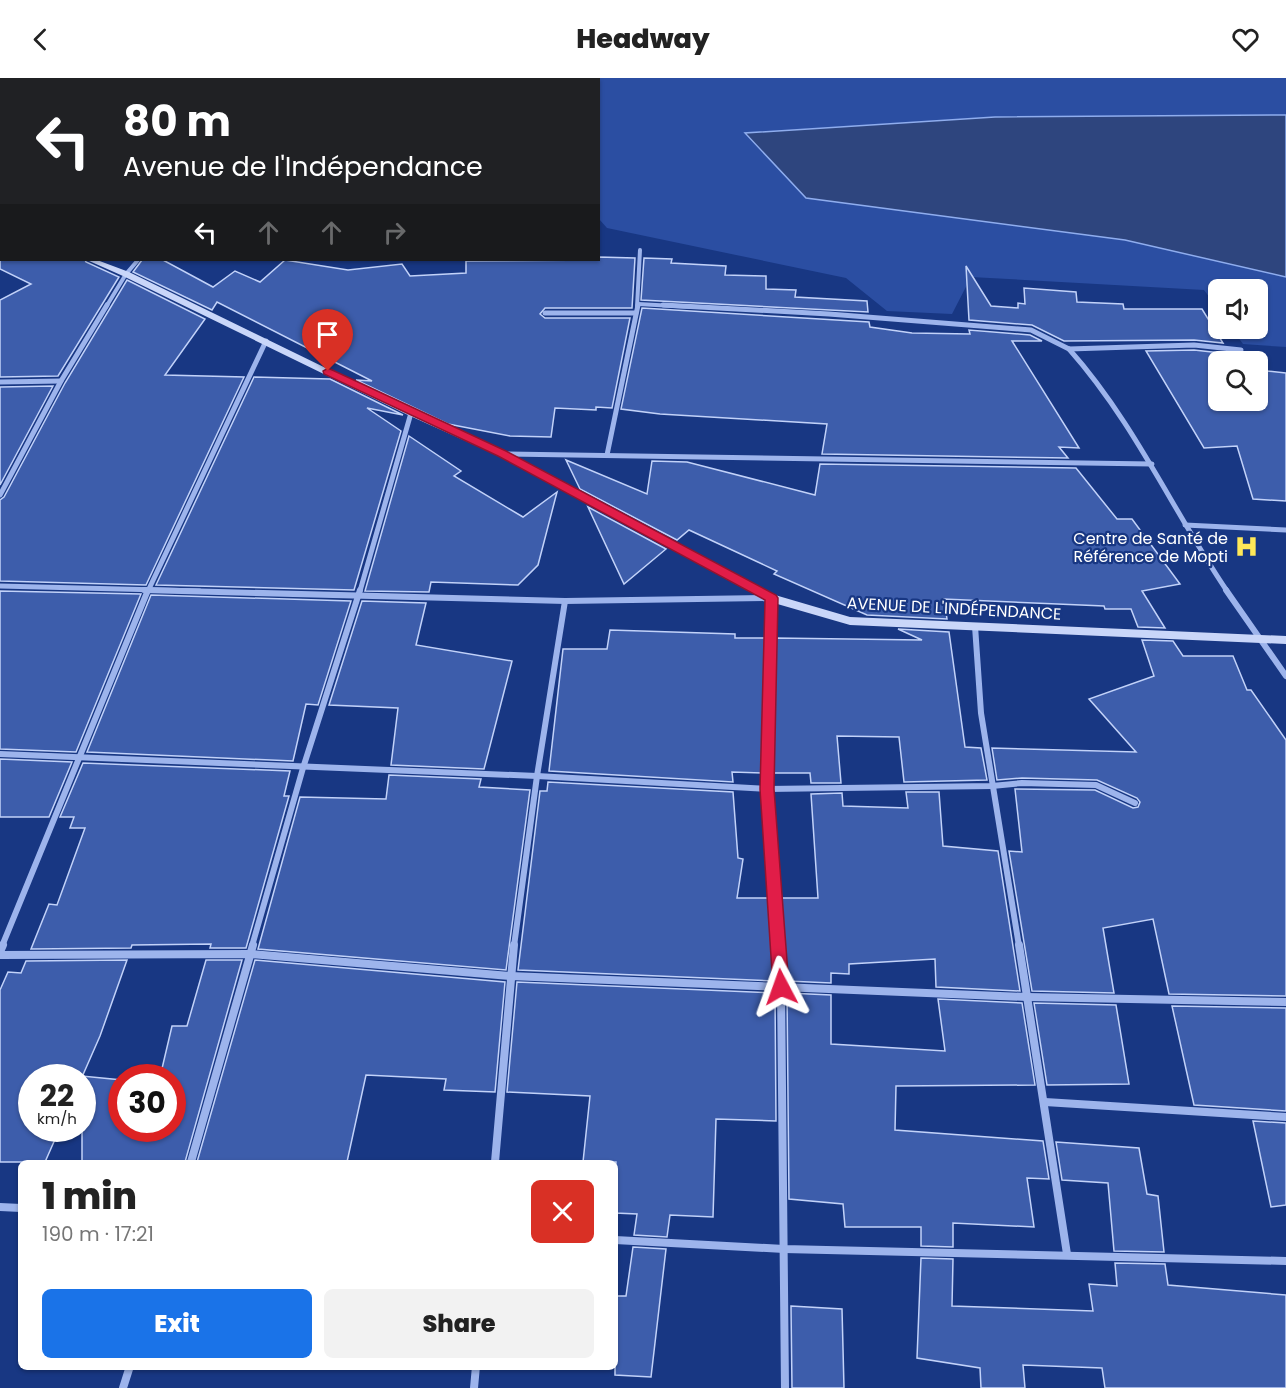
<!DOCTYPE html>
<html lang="en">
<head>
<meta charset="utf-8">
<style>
  :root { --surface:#fff; --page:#f2f2f2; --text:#222; --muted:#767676; --accent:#1a73e8 }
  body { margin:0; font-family:Poppins,sans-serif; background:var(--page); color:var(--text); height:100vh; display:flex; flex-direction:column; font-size:22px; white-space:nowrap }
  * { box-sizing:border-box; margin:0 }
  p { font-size:20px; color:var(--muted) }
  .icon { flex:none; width:33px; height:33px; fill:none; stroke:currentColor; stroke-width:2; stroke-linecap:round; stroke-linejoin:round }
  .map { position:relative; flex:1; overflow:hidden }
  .sheet { position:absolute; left:18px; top:1082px; width:600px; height:210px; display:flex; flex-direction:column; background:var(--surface); border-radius:9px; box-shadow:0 2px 4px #0004 }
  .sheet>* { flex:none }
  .banner { position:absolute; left:0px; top:0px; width:600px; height:183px; box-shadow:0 2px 4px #0004; background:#202124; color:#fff; overflow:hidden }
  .controls { position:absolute; left:1208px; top:201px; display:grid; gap:12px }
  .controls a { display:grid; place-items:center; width:60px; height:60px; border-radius:9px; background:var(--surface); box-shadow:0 2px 4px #0004; font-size:30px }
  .speed { position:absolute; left:18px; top:986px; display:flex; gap:12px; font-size:30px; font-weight:700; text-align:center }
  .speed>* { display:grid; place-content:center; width:78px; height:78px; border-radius:50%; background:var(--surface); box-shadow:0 2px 4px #0004; line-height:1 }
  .speed small { font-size:15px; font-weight:400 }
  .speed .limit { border:9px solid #d22; background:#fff; color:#111 }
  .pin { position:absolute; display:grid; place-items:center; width:51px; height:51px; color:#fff; margin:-62px -26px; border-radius:50% 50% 50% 0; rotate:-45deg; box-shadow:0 0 6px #0007 }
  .pin .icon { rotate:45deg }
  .me { position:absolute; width:66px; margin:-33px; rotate:356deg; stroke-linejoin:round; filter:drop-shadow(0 0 4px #0008) }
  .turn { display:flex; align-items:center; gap:21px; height:126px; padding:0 24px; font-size:27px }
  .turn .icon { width:78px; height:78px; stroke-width:2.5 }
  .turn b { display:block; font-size:42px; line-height:51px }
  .lanes { display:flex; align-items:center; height:57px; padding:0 24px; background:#0003; justify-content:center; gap:30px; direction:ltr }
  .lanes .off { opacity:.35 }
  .round { display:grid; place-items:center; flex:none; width:63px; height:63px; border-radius:9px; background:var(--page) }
  .summary { display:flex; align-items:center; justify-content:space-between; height:102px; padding:0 24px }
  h1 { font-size:36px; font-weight:800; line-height:45px }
  .action { display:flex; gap:12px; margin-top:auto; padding:12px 24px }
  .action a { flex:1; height:69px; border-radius:9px; background:var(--accent); color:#fff; font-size:24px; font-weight:800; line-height:69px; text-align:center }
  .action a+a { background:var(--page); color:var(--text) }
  header { display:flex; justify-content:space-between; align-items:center; height:78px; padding:0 24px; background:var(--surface); font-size:27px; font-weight:800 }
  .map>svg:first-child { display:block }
</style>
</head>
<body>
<header><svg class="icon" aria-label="back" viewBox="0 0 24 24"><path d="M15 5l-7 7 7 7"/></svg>Headway<svg class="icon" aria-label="heart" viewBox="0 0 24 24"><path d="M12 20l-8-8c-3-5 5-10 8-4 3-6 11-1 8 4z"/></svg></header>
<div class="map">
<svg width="1286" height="1310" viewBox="0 0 1286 1310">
  <rect width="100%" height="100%" fill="#183783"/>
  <polygon fill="#2b4ea2" points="157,0 1286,0 1286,37 995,39 745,55 1125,162 1286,199 1286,269 1243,266 1232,251 1257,250 1257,212 1218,212 1218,231 1204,212 971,199 952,236 887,233 846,200 607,150 599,141 598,2"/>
  <polygon fill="#2e457e" stroke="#8fadee" stroke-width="1.5" points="1286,37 1286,199 1125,162 806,120 745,55 995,39"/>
  <g fill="#3d5dab" stroke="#c2d2f9" stroke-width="1.5">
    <polygon points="598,179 635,180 632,230 545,230 540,236 545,240 630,240 612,330 596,329 596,332 555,330 551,359 510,358 448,346 356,302 372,303 217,224 212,232 133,194 142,182 163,182 213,209 235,193 260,204 285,182 348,192 402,186 410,198 466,195 466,183 598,182"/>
    <polygon points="644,180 672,181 671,185 726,188 725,197 766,198 766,211 796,212 795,219 867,223 868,234 641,222"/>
    <polygon points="0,182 85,182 86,184 119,199 58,298 0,299 0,222 31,206 0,191"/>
    <polygon points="966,188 991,228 1018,230 1018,225 1025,226 1024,210 1076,214 1077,224 1123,226 1124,231 1202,231 1223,265 1194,262 1064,263 1032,247 969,242"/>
    <polygon points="127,202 205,241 165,297 244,299 146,507 0,503 0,422 4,419 65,305"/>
    <polygon points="642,230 869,244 870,249 912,255 970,256 969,252 1030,257 1042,263 1012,263 1079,370 1059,369 1068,380 822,376 827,346 660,336 621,331"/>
    <polygon points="1194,272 1230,276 1234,284 1218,284 1218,322 1257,322 1257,292 1286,295 1286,423 1253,421 1237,368 1204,370 1146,273"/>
    <polygon points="254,299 330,301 403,337 367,330 401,353 354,512 156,507"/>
    <polygon points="53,308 0,407 0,309"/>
    <polygon points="409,358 461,393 454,398 523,439 557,414 538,487 518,507 431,504 429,514 365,513"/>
    <polygon points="566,382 647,416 652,383 687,384 815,417 820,386 1076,390 1117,441 1132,441 1180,506 1142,513 1165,550 1138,549 1131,531 1105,531 1104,528 944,521 947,541 867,537 774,496 777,493 689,452 677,462 580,411"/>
    <polygon points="588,429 666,471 624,506"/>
    <polygon points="0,513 141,516 76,674 0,671"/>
    <polygon points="151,517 351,523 318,627 306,626 293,683 87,674"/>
    <polygon points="362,523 426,525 416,567 512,583 484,691 391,687 398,630 329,627"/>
    <polygon points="898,551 949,554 965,669 981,670 987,702 904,704 899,659 837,658 841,705 811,705 810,695 773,695 775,560 922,562"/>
    <polygon points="610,552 735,556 735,560 765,560 762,695 732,694 733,704 549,693 563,571 607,571"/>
    <polygon points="1142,562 1173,563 1183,578 1233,578 1247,612 1251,612 1286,662 1286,918 1169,916 1153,841 1103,850 1114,915 1032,913 1009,773 1022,774 1015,711 1095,712 1133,730 1138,729 1140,724 1137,720 1097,702 1022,700 997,702 992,670 1136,674 1089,621 1154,598"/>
    <polygon points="0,681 72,684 49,739 0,739"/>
    <polygon points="83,685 290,693 284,718 289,718 246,870 210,870 211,866 132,867 131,870 31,871 49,826 57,827 85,750 70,750 74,739 60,739"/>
    <polygon points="389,697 481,701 479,709 530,712 506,892 258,871 300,719 386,721"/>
    <polygon points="548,704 733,714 738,780 743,781 737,820 769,820 775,903 518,892 540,713 547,713"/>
    <polygon points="906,714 939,714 943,768 998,773 1020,913 936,909 935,881 849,886 849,896 831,895 831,905 787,903 780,820 818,820 811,716 842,715 843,728 908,730"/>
    <polygon points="127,882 100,958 82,999 32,999 32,1050 60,1050 45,1084 0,1084 0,912 8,894 21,895 26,883"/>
    <polygon points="206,882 242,882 185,1084 82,1084 82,998 122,1002 122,1050 172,1050 172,999 160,999 172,948 187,948"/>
    <polygon points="255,882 505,904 495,1014 444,1012 446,1001 366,997 347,1084 197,1084"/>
    <polygon points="517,904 775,915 776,1043 716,1041 713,1139 670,1137 667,1159 634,1157 637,1136 615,1135 616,1084 583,1084 590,1018 507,1014"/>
    <polygon points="787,915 831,917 831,966 945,973 938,921 1022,925 1035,1007 896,1008 895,1052 1043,1063 1049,1101 1027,1100 1034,1149 953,1145 953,1169 921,1168 921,1149 845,1149 843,1126 789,1121"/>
    <polygon points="1034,925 1116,927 1129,1006 1047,1007"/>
    <polygon points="1172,928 1286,930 1286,1033 1194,1027"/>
    <polygon points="1253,1043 1286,1045 1286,1127 1271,1129"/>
    <polygon points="1056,1064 1139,1070 1147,1116 1158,1118 1164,1174 1114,1173 1108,1105 1062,1102"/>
    <polygon points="633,1169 666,1171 651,1299 615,1297 615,1218 626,1218"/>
    <polygon points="921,1180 953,1181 952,1228 1093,1233 1089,1206 1117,1208 1115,1185 1165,1186 1168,1207 1286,1217 1286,1310 1105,1310 1102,1290 1023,1287 1025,1310 981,1310 980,1290 917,1280"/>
    <polygon points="791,1228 842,1231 844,1310 792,1310"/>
  </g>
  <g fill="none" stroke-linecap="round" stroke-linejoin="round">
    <g stroke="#9db4ec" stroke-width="4">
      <polyline points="0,156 2,154"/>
      <polyline points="638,226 692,229"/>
      <polyline points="106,229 126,196 138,182"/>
      <polyline points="637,229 640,172"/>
    </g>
    <g stroke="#9db4ec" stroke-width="5">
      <polyline points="663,227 829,236 1031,252 1069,271 1194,267 1241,272"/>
      <polyline points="545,235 636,235"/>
      <path d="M1069,271c65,73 104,162 158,242"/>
      <polyline points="0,304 61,303"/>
      <polyline points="502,376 1152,386"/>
      <polyline points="607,377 638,227"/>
      <polyline points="0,417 61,303 107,227"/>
      <polyline points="1185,447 1286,452"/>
      <polyline points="0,508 200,513"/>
      <polyline points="148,513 266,263"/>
      <polyline points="360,513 411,335"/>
    </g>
    <g stroke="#9db4ec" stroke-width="6">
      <polyline points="144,512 565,523 771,520 767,711 778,868"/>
      <polyline points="1226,512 1286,598"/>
      <polyline points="975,548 981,635 1019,868"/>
      <polyline points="0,676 537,698 767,711 992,708 1022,705 1096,707 1135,725"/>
      <polyline points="2,868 148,512"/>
      <polyline points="252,868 303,690 360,512"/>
      <polyline points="514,868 537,698 565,523"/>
    </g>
    <g stroke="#9db4ec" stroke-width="8">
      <polyline points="778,867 781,909 785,1310"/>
      <polyline points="1019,867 1067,1176"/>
      <polyline points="0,874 3,867"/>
      <polyline points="0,877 250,876 510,898 1027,919 1286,924"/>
      <polyline points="1045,1024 1286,1039"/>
      <polyline points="191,1084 253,867"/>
      <polyline points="495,1084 514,867"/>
      <polyline points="0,1129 21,1130"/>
      <polyline points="615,1162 784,1171 1286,1183"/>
      <polyline points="123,1310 130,1288"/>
      <polyline points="474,1310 476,1288"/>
    </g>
    <g fill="#c9d6f9" fill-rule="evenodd">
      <rect x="0" y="141" width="2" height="5"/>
      <polygon points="87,182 97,182 129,194 414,333 505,374 775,517 850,539 1286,558 1286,566 850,547 767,523 499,378 408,337 123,198"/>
    </g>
  </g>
  <polygon fill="#e11d48" stroke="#92132f" stroke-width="1.5" points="328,290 506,373 776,517 778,520 774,711 789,909 787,914 781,916 775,914 773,909 760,711 765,522 498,378 324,296 323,293"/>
  <defs>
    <symbol id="hospital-bare" viewBox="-9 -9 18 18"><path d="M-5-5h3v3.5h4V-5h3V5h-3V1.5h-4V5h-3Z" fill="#ffe858" stroke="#183783" stroke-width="2.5" paint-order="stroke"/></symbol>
  </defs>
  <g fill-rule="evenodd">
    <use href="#hospital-bare" x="1230" y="452" width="33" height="33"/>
  </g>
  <g text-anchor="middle" stroke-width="4.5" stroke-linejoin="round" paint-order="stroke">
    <g font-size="16" fill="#fff" stroke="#183783" text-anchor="end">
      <text x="1228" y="466">Centre de Santé de<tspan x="1228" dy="18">Référence de Mopti</tspan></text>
    </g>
    <g font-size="16" fill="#fff" stroke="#183783">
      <text transform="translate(954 530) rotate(3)" y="6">AVENUE DE L'INDÉPENDANCE</text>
    </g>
  </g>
</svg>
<div class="controls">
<a><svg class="icon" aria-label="sound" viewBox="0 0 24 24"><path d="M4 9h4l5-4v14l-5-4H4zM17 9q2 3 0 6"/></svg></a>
<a><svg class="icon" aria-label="search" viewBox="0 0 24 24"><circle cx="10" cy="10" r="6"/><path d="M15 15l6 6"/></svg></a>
</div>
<div class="speed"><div>22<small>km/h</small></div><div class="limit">30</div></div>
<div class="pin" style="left:328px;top:293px;background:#d93025"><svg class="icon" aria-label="arrive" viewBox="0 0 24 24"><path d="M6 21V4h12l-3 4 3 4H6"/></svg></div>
<svg class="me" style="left:781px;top:909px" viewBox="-20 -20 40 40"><path d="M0-17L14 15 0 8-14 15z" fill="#e11d48" stroke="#fff" stroke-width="4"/></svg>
<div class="banner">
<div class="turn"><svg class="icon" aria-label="left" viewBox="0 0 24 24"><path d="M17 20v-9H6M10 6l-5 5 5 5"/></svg><div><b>80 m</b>Avenue de l'Indépendance</div></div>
<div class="lanes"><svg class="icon" aria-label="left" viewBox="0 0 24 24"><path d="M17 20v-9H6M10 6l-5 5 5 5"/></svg><svg class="icon off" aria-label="ahead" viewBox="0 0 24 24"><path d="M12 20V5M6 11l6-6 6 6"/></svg><svg class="icon off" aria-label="ahead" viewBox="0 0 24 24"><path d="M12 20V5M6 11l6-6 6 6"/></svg><svg class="icon off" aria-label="right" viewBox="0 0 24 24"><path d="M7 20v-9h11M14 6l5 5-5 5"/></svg></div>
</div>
<section class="sheet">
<div class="summary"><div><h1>1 min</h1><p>190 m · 17:21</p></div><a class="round" style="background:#d93025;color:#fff"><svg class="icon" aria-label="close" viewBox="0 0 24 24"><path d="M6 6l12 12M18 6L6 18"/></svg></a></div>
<div class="action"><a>Exit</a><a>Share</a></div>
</section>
</div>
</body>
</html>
